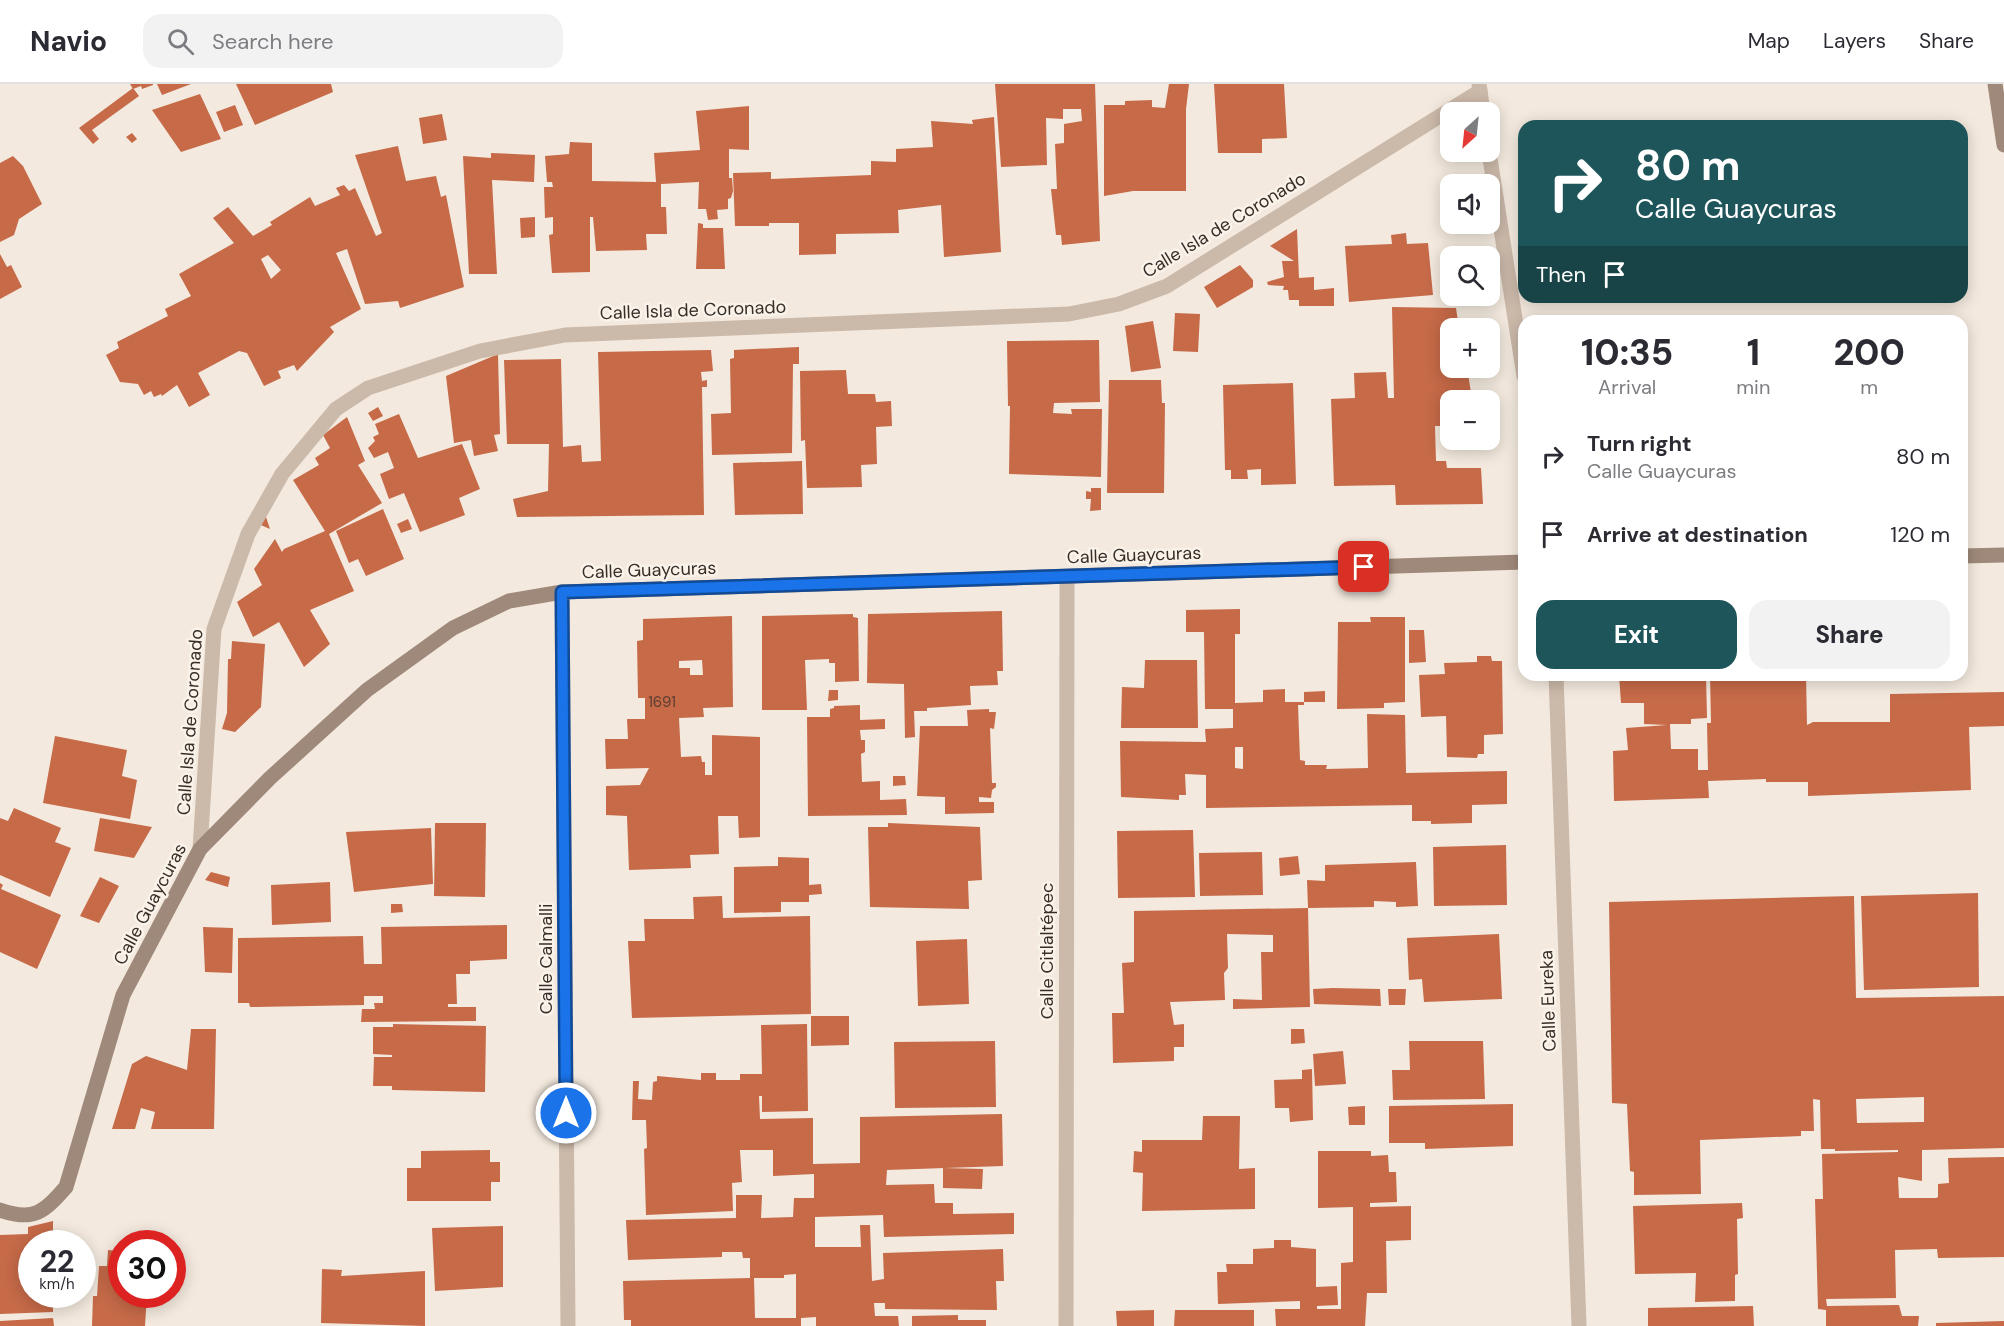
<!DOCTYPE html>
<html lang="en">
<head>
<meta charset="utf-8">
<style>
  :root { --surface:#fff; --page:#f2f2f3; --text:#2b2b33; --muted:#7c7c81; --line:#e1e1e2; --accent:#1e555a }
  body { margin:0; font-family:"DM Sans",sans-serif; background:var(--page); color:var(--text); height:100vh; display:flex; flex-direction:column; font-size:22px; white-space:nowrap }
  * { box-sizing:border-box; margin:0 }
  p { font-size:20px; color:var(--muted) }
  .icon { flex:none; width:33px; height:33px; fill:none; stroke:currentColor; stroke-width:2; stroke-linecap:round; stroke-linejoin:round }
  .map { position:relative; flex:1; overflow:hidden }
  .details { position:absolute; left:1518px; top:231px; width:450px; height:366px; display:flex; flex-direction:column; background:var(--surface); border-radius:18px; box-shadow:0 3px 15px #0003 }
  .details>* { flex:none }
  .top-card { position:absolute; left:1518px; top:36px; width:450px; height:183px; border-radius:18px; box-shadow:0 3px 15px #0003; background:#1e555a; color:#fff; overflow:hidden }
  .needle { width:39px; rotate:207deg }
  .controls { position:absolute; left:1440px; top:18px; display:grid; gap:12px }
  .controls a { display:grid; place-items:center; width:60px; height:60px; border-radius:12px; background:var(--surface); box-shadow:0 3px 15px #0003; font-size:30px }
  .speed { position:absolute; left:18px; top:1146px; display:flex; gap:12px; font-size:30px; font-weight:700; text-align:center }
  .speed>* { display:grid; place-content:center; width:78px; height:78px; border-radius:50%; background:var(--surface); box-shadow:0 3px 15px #0003; line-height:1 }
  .speed small { font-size:15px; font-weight:400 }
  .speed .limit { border:9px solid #d22; background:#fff; color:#111 }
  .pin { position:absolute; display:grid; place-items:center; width:51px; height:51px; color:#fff; margin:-26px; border-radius:12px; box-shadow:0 3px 9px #0006 }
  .me { position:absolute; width:66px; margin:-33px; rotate:0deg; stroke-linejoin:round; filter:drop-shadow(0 0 4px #0008) }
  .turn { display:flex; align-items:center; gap:21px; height:126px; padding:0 18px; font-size:27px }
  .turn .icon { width:78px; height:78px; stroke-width:2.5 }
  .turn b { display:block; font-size:42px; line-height:51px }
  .then { display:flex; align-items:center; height:57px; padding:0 18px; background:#0003; gap:12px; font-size:22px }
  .eta { display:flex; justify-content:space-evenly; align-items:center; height:102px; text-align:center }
  .eta b { font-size:36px; font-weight:800; line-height:42px }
  .action { display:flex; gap:12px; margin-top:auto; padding:12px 18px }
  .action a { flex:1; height:69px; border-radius:18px; background:var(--accent); color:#fff; font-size:24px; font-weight:800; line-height:69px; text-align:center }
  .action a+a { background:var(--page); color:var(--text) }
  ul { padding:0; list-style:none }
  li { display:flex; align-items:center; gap:18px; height:78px; padding:0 18px }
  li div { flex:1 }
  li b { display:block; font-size:22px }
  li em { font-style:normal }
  header { display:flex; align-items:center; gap:36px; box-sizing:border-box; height:84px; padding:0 30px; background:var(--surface); border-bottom:2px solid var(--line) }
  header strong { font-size:28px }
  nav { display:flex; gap:33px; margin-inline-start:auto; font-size:21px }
  .search { width:420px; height:54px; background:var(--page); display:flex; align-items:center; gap:15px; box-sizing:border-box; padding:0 21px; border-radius:18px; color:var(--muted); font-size:22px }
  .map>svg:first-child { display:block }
</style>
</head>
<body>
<header>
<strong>Navio</strong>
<div class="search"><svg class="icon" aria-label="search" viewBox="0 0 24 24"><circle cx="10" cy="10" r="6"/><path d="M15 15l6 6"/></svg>Search here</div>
<nav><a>Map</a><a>Layers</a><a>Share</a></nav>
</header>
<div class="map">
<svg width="2004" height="1242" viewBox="0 0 2004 1242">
  <rect width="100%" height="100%" fill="#f3e9de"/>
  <g fill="#c66a48" fill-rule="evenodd">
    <polygon points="130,0 153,0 153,1 142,5 141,2 133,5"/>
    <polygon points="157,0 191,0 162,11"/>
    <polygon points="236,0 331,0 333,8 255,41"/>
    <polygon points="995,0 1095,0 1100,157 1062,161 1061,151 1056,151 1051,105 1057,105 1055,60 1064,59 1064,40 1082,37 1081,25 1063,25 1063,35 1046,34 1047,81 1001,83"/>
    <polygon points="1169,0 1189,0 1186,25 1186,107 1133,107 1104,112 1104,21 1125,21 1125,17 1152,16 1152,23 1165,24"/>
    <polygon points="1214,0 1284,0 1287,54 1262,55 1262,69 1218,69"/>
    <polygon points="133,4 139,12 92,46 99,55 93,60 79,44"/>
    <polygon points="200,10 221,55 181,68 152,26"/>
    <polygon points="235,21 243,41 224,48 216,28"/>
    <polygon points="749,22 749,66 729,65 729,94 732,94 733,107 731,114 728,115 728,125 717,126 718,135 708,136 706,125 698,125 699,98 661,100 661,123 666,123 667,150 646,150 647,166 596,167 593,133 590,133 590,188 552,189 549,151 553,150 553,133 545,134 544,103 553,103 552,98 547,98 545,72 569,70 570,58 592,59 592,97 656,98 654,69 700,66 696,27"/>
    <polygon points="442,30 447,56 423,60 419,34"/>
    <polygon points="994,33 1001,168 944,173 941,121 898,126 899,149 836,150 836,170 799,171 799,139 769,139 769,142 735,142 733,89 771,88 771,95 871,91 871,77 896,78 896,65 933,63 931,37 973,40 972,36"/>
    <polygon points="132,49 137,55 132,59 126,53"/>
    <path d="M398,62l8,35 30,-5 5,21 5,-2 18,92 -64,21 -2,-7 -33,3 -18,-55 -11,4 25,56 -31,18 4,5 -37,39 -3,-6 -16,6 3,7 -17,8 -17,-33 -8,-2 -41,22 12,22 -21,12 -12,-22 -15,11 -1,-2 -7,3 -3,-6 -7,4 -6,-11 -18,-2 -14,-27 13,-7 -2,-6 51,-26 -3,-7 26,-13 -12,-22 55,-31 -21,-25 15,-11 25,29 19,-11 -2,-3 40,-25 5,9 25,-11 -4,-7 8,-3 5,6 6,-3 21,48 6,-3 -27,-78zM268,171l13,15 -10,9 -10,-20z"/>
    <polygon points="491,69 535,71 534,98 492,96 497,190 469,190 463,72 491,74"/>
    <polygon points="13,72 23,82 42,120 19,135 14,151 0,158 0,79"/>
    <polygon points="535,133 535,153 521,154 520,134"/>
    <polygon points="698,139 703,140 703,144 723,144 725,185 696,185"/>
    <polygon points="1297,145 1299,194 1314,193 1314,206 1334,204 1334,222 1299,222 1299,216 1289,216 1288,206 1283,206 1284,202 1268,201 1267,198 1284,193 1282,177 1294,177 1270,162"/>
    <polygon points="1406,149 1407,160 1428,159 1433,211 1349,218 1345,162 1392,160 1391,151"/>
    <polygon points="0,170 7,183 11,181 22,203 0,215"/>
    <polygon points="1240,181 1253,196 1253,203 1217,224 1204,203"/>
    <polygon points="1392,223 1456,224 1459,244 1450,244 1450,284 1463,284 1464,289 1468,289 1472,316 1450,316 1450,342 1435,342 1436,377 1446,377 1447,384 1481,384 1483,420 1396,421 1395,401 1334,402 1331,315 1355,314 1354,289 1386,288 1388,314 1394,314"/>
    <polygon points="1175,229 1200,230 1198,268 1173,267"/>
    <polygon points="1153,237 1161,284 1131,288 1125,242"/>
    <polygon points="1099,256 1100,318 1054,319 1053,329 1072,330 1071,325 1102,325 1101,393 1009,390 1010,322 1008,322 1007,257"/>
    <polygon points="799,263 799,280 793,280 792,369 712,371 711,330 731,329 730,275 734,274 734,266"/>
    <polygon points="711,266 713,287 701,288 702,297 707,296 707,303 702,303 704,431 517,433 513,415 548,407 549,360 507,360 504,276 561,275 563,363 581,361 582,378 601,377 598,268"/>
    <polygon points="498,270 500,350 494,351 498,367 474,372 471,356 454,359 446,292"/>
    <polygon points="846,286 848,310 875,310 876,318 891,317 892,342 876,343 877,380 861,381 862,403 807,404 805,356 801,357 800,287"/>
    <polygon points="1109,296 1161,296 1162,319 1165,319 1164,409 1107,409"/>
    <polygon points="1293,299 1296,400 1261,401 1261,385 1247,386 1248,395 1231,395 1231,386 1225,386 1223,301"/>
    <polygon points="378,323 383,332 373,337 368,329"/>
    <polygon points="399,330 418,374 462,360 480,405 459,414 465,431 420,448 404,409 389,415 380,390 394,384 388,368 374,374 368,364 375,357 373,353 379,350 375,340"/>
    <polygon points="347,333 365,377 358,381 382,419 329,450 354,507 310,526 330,560 304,583 279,538 253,553 237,518 262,501 254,485 275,455 282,468 284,465 325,447 293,396 319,381 315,374 330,364 323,351"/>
    <polygon points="802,377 803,430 735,431 733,379"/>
    <polygon points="1091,404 1101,404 1101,426 1090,427 1091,415 1086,415 1086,407 1091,408"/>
    <polygon points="261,418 270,445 254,438"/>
    <polygon points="383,425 404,475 366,492 358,475 349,479 336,447"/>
    <polygon points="408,435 412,445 401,449 397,440"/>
    <path d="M1240,525v25h-5v69l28,-1v-12l22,-1v13h19v3h-6l2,55 5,1v4h22l-1,4 42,-1 -1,-54 38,1 1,58 101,-2v33l-35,1v18l-41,1v-3h-19v-16l-206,3v-33l-21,-1 1,21h-7v5l-58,-3 -1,-56 86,1 -1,-13 28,-1v-19h-28l-1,-77h-18v-22zM1235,663h8v22l-8,-1z"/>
    <polygon points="1002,527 1003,587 997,587 998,601 970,602 971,621 927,624 927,627 914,627 915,653 905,654 904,600 867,599 868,530"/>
    <polygon points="853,530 853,533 858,534 859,597 835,598 835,579 829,579 829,575 805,576 807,626 762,626 762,532"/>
    <path d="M732,532l1,91 -30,1 1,9 -25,1 2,39 20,-1 1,6h3v13h7v-40l48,2v100l-21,1 -1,-22h-20l1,38 -29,1 1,13 -62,2 -2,-54 -21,-1v-29l34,-1 9,-17 -43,1 -1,-30h23l-1,-20h18v-21h-7l-1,-57 6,-1v-21zM702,576l1,15h-13v-7h-11v-7z"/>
    <polygon points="1370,533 1405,533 1405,618 1384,619 1384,624 1337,625 1338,538 1371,538"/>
    <polygon points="1409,546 1424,546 1426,578 1409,579"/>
    <polygon points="232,557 265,560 261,623 235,648 222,645 227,629 228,575 231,575"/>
    <polygon points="1477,572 1491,572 1492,577 1502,577 1503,650 1484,651 1484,670 1478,670 1477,674 1447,673 1446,632 1421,633 1419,591 1445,590 1444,579 1477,578"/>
    <polygon points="1145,576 1197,576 1198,644 1121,644 1122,603 1144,604"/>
    <polygon points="1619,591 1706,591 1707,634 1691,635 1691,640 1670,640 1671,665 1698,665 1698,686 1708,686 1707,639 1711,639 1710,591 1806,591 1807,641 1813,638 1890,638 1890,610 2004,608 2004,642 1969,643 1971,706 1808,712 1808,698 1766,698 1766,695 1708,697 1709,714 1614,717 1613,667 1628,666 1626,644 1667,641 1644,640 1644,619 1621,619"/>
    <polygon points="829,606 838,606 838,616 828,617"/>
    <polygon points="1325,607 1325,618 1304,618 1304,608"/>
    <polygon points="860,621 860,636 885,635 885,645 860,646 861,656 865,656 865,668 861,670 862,698 880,697 880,716 906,715 907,731 808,732 807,633 830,633 830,625 834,624 834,622"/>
    <polygon points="989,625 989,628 996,628 994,645 990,644 992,699 996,699 996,703 992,706 991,714 979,713 979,718 994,718 994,729 945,730 945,713 917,712 920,642 968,642 967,626"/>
    <polygon points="55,652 127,666 122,692 137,696 130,735 43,719"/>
    <polygon points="893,692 905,692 906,701 893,702"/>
    <polygon points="14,724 61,744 55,758 71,764 50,813 0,791 0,734 8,737"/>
    <polygon points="100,734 152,743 134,774 94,767"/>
    <polygon points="435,739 486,739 485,813 434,812"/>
    <polygon points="888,739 980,743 982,796 968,797 969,825 870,823 868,743 888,743"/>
    <polygon points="431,744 433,800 354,808 346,748"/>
    <polygon points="1193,746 1195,813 1118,814 1117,747"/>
    <polygon points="1506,761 1507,821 1434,822 1433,763"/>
    <polygon points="1262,768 1263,811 1200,812 1199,769"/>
    <polygon points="1298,772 1300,790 1280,792 1279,774"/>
    <polygon points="778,773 809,774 809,801 821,800 822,810 809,811 809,818 781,818 781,828 734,829 734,783 778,782"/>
    <polygon points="1416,778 1418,822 1396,823 1396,818 1374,817 1374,823 1308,824 1310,923 1233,925 1233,915 1262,916 1261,868 1273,868 1273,851 1227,850 1228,884 1224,889 1225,916 1170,918 1174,941 1184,940 1184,963 1174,963 1174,977 1113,979 1112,929 1124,929 1122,879 1134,878 1134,827 1308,824 1307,796 1325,797 1325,781"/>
    <polygon points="211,788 230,793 228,803 205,796"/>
    <polygon points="100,793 119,802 99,839 80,832"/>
    <polygon points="330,798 331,838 272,841 271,801"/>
    <polygon points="0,799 3,801 1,805 61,831 37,885 0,868"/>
    <polygon points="1978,809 1979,903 1864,906 1861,812"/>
    <polygon points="722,812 723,834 810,832 811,930 632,934 628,857 645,857 644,835 694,835 693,813"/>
    <path d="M1854,812l2,102 148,-2v152l-82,2v31l-24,-4 1,21h37l2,-1v-13l11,-1 -1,-25 56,-1v100l-66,1 -1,-9 -42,1 1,48 -70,1 1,7 72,-1 3,11h17l-1,10h-92v-16l-8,-1 -3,-110h8l-1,-45 76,-2v-2l-63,1v-2h-14l-1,-49 -7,-1 1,32h-13v5l-101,4 1,54 -67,1v-23l-4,-1 -3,-67 -15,-1 -3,-201zM1924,1013v25l-67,1 -1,-24z"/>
    <polygon points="391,820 402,820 403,828 391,829"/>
    <polygon points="507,841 507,875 470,877 470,890 456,890 457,920 448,920 448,923 476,923 476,937 361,938 362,925 375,925 374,919 383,919 383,912 364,912 364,921 250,923 249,919 238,919 238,854 363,852 364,880 382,880 381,843"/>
    <polygon points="203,843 233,844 232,889 205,888"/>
    <polygon points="1499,850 1502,915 1424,918 1422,895 1409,896 1407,854"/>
    <polygon points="967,855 969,920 918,922 916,857"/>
    <polygon points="1333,904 1380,905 1381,922 1314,920 1313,905"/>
    <polygon points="1388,905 1406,905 1405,921 1389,921"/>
    <polygon points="811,932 849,932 849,961 811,962"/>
    <polygon points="393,940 486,942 485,1008 392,1006 392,1002 373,1002 374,973 392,973 392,971 373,970 373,943 393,943"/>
    <path d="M807,940l1,87 -46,1v-16h-3l1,23 53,-1v46l47,-1v-46l142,-3 1,52 -116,4 -1,15 48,-1 1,19h18v11l61,-1v21l-130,3 -1,-22 -68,2v30h46l-1,-22h10l2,56 12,-2 -1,-26 120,-4 1,32h-8l1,29 -112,-1v-6h-11l1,13h23l1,10h-83v-9l-15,1v8h-170v-6h-7l-1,-39 127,-3v-20h-7l-1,-6h-20v5l-94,3 -2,-40 110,-2v-23h26l-1,23 32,-1 1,-19h20v-24l-41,2v-26h-33l2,32 -10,1 1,28 -87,4 -2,-66 3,-1 -1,-28h-14l1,-39h6l-1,18 14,1 1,-18 4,-1v-5l44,4v-7h15v7h24v-6h22l-1,-49zM796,1190v44h-41l-1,-40h30v-3z"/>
    <polygon points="191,945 216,945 214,1045 151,1045 155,1028 141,1024 135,1045 112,1045 132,980 146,972 187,986"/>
    <polygon points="1291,945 1304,945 1305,959 1291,960"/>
    <polygon points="995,957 996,1023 895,1024 894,958"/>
    <polygon points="1409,957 1483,957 1485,1015 1393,1016 1392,986 1410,986"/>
    <polygon points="1343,967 1346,1000 1315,1002 1313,970"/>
    <polygon points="1312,985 1313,1036 1290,1038 1289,1024 1275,1024 1274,996 1302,995 1302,986"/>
    <polygon points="1513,1020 1513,1062 1425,1065 1425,1059 1389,1059 1389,1022"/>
    <polygon points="1365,1022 1365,1041 1349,1041 1348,1023"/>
    <polygon points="1203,1032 1240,1032 1239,1085 1255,1084 1255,1125 1142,1127 1143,1089 1133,1088 1134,1067 1142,1068 1142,1056 1202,1056"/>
    <polygon points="490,1066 490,1078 500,1078 500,1098 491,1098 491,1117 407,1117 407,1084 421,1084 421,1067"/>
    <polygon points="1318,1067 1371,1067 1371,1072 1388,1071 1389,1088 1396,1088 1397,1118 1370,1119 1370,1123 1411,1122 1411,1156 1386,1157 1387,1209 1367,1209 1365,1242 1276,1242 1275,1225 1300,1225 1300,1217 1218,1220 1217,1188 1227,1188 1226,1180 1253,1180 1253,1165 1274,1164 1274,1156 1291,1156 1291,1163 1316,1165 1316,1203 1337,1202 1338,1221 1317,1222 1317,1225 1341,1225 1341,1179 1353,1178 1353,1123 1318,1124"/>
    <polygon points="943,1084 983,1085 982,1105 943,1104"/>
    <polygon points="1742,1119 1743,1134 1737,1135 1738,1190 1735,1191 1735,1217 1695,1218 1696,1189 1635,1190 1633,1122"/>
    <polygon points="53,1137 53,1160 32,1160 32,1210 53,1210 53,1228 0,1230 0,1151 28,1150 28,1143"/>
    <polygon points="503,1142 503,1203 435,1207 432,1144"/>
    <polygon points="108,1166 122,1167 122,1210 147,1210 145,1242 92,1242 93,1212 97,1212 99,1182 107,1182"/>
    <polygon points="322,1185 342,1186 341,1192 425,1187 425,1242 321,1239"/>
    <polygon points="1753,1222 1754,1242 1648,1242 1648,1224"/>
    <polygon points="1154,1226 1154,1242 1117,1242 1116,1227"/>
    <polygon points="1175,1226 1254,1226 1254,1242 1174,1242"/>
    <polygon points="958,1231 958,1236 986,1236 986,1242 912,1242 912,1232"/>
    <polygon points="53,1234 54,1242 0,1242 0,1237"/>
    <polygon points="2004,1237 2004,1242 1936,1242 1936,1239"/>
  </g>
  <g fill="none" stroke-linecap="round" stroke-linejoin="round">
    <g stroke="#cbb9a9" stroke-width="15">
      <polyline points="1479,0 1483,28"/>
      <polyline points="1489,68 1524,292"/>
      <polyline points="562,508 568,1242"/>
      <polyline points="1556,591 1579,1242"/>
      <polyline points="200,765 214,545 248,450 282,390 336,325 368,304 480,267 565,251 1069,230 1119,220 1167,202 1480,7"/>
      <polyline points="1066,1242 1067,493"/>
    </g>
    <g stroke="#9f897a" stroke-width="15">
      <polyline points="1995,0 2004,61"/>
      <polyline points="1962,472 2004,471"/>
      <path d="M0,1126c34,12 44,2 66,-23l57,-192 77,-146 70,-71 97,-88 86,-62 56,-27 53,-9 962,-30"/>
    </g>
  </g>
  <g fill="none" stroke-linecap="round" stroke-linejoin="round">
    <defs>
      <polyline id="route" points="566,1029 562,508 1364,483"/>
    </defs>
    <use href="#route" stroke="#114b97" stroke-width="15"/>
    <use href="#route" stroke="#1a73e8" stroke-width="10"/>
  </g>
  <g text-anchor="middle" stroke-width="5" stroke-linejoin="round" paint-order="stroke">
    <g font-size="15" fill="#5c3d31">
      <text x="662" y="623">1691</text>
    </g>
    <g font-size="18" fill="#382e29" stroke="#faf3ea">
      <text transform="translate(1224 141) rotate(-31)" y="6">Calle Isla de Coronado</text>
      <text transform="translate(693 226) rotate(-2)" y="6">Calle Isla de Coronado</text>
      <text transform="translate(1134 471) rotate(-2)" y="6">Calle Guaycuras</text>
      <text transform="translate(649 486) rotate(-2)" y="6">Calle Guaycuras</text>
      <text transform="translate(190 638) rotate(-86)" y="6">Calle Isla de Coronado</text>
      <text transform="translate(150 820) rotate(-62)" y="6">Calle Guaycuras</text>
      <text transform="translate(1047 867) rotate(-90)" y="6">Calle Citlaltépec</text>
      <text transform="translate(546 875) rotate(-90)" y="6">Calle Calmalli</text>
      <text transform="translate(1548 917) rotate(-92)" y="6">Calle Eureka</text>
    </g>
  </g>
</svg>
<div class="controls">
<a><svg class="needle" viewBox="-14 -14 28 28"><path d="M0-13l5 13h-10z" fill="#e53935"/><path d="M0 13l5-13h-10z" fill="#7c7c81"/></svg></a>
<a><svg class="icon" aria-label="sound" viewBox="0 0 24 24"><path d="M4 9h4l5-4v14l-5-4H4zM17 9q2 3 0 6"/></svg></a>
<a><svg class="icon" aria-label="search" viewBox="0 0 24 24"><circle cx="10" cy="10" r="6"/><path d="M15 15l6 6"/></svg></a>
<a>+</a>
<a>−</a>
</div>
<div class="speed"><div>22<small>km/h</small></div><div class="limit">30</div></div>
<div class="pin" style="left:1364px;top:483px;background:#d93025"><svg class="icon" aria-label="arrive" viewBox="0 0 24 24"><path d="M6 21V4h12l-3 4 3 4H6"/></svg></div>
<svg class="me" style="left:566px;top:1029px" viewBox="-20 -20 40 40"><circle r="17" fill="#1a73e8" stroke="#fff" stroke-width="3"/><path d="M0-11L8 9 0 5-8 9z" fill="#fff"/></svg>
<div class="top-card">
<div class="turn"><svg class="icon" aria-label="right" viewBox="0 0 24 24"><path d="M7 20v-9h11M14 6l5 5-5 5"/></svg><div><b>80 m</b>Calle Guaycuras</div></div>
<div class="then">Then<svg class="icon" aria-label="arrive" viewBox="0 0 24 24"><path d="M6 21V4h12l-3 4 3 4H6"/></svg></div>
</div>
<section class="details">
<div class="eta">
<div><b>10:35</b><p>Arrival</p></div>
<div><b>1</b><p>min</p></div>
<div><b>200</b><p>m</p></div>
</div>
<ul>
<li><svg class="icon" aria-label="right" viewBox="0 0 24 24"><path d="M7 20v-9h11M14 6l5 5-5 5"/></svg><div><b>Turn right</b><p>Calle Guaycuras</p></div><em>80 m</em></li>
<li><svg class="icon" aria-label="arrive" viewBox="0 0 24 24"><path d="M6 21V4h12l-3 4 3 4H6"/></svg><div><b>Arrive at destination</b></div><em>120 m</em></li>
</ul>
<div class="action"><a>Exit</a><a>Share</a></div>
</section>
</div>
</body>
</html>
